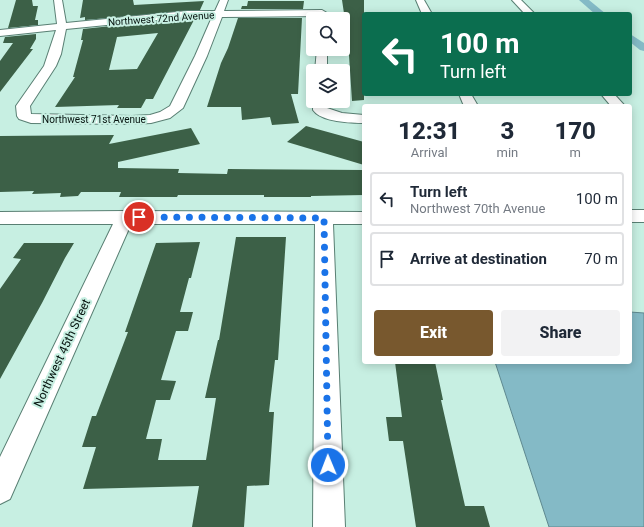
<!DOCTYPE html>
<html lang="en">
<head>
<meta charset="utf-8">
<style>
  :root { --surface:#fff; --page:#f2f2f3; --text:#1f2937; --muted:#747a83; --line:#e0e1e3; --accent:#78582e }
  body { margin:0; font-family:Roboto,sans-serif; background:var(--page); color:var(--text); height:100vh; display:flex; flex-direction:column; font-size:15px; white-space:nowrap }
  * { box-sizing:border-box; margin:0 }
  p { font-size:13px; color:var(--muted) }
  .icon { flex:none; width:22px; height:22px; fill:none; stroke:currentColor; stroke-width:2; stroke-linecap:round; stroke-linejoin:round }
  .map { position:relative; flex:1; overflow:hidden }
  .panel { position:absolute; left:362px; top:104px; width:270px; height:260px; display:flex; flex-direction:column; background:var(--surface); border-radius:4px; box-shadow:0 2px 10px #0003 }
  .panel>* { flex:none }
  .top-card { position:absolute; left:362px; top:12px; width:270px; height:84px; border-radius:4px; box-shadow:0 2px 10px #0003; background:#0b6e4f; color:#fff; overflow:hidden }
  .buttons { position:absolute; left:306px; top:12px; display:grid; gap:8px }
  .buttons a { display:grid; place-items:center; width:44px; height:44px; border-radius:4px; background:var(--surface); box-shadow:0 2px 10px #0003; font-size:20px }
  .pin { position:absolute; display:grid; place-items:center; width:34px; height:34px; color:#fff; margin:-17px; border:2px solid #fff; border-radius:50%; box-shadow:0 1px 4px #0007 }
  .me { position:absolute; width:44px; margin:-22px; rotate:359deg; stroke-linejoin:round; filter:drop-shadow(0 0 3px #0008) }
  .turn { display:flex; align-items:center; gap:14px; height:84px; padding:0 12px; font-size:18px }
  .turn .icon { width:52px; height:52px; stroke-width:2.5 }
  .turn b { display:block; font-size:28px; line-height:34px }
  .eta { display:flex; justify-content:space-evenly; align-items:center; height:68px; text-align:center }
  .eta b { font-size:24px; font-weight:800; line-height:28px }
  .button { display:flex; gap:8px; margin-top:auto; padding:8px 12px }
  .button a { flex:1; height:46px; border-radius:4px; background:var(--accent); color:#fff; font-size:16px; font-weight:800; line-height:46px; text-align:center }
  .button a+a { background:var(--page); color:var(--text) }
  ul { padding:0; list-style:none }
  li { display:flex; align-items:center; gap:12px; height:54px; margin:0 8px 6px; padding:0 4px; border:2px solid var(--line); border-radius:4px }
  li div { flex:1 }
  li b { display:block; font-size:15px }
  li em { font-style:normal }
  .map>svg:first-child { display:block }
</style>
</head>
<body>
<div class="map">
<svg width="644" height="527" viewBox="0 0 644 527">
  <rect width="100%" height="100%" fill="#c7efe2"/>
  <polygon fill="#84bac6" stroke="#5e888f" points="630,312 644,313 644,527 549,527 495,362 630,362"/>
  <g fill="none" stroke-linecap="round" stroke-linejoin="round">
    <g fill="#84bac6" fill-rule="evenodd">
      <polygon points="579,0 589,0 606,14 595,14"/>
      <polygon points="630,34 644,43 644,51 640,50 630,42"/>
    </g>
  </g>
  <g fill="#3c6047" fill-rule="evenodd">
    <polygon points="16,0 32,0 33,6 38,6 35,20 38,20 38,25 8,28"/>
    <polygon points="83,0 133,0 134,5 204,1 200,10 85,20 85,17 80,18"/>
    <polygon points="342,0 364,0 364,100 352,101 348,40"/>
    <polygon points="248,1 304,1 303,9 241,9 242,6 247,6"/>
    <path d="M187,18h8l-42,81h-7l-5,9h-24l2,-3 -64,2 20,-30h-2l10,-37h-2l2,-11zM158,33l-21,36 -28,1 8,-33z"/>
    <polygon points="238,18 302,18 298,94 291,94 299,123 272,125 270,117 242,120 241,107 207,107 221,63 228,48"/>
    <polygon points="36,34 36,39 30,49 33,49 0,92 0,61 13,43 3,43 5,37"/>
    <polygon points="306,126 364,142 364,165 287,142"/>
    <polygon points="191,128 200,144 118,162 118,168 179,169 178,173 227,174 228,169 364,170 364,195 311,196 311,197 264,197 264,195 178,195 177,197 119,197 121,192 81,192 78,196 60,197 61,193 32,194 34,191 0,192 0,136 114,135 109,144"/>
    <polygon points="236,237 286,237 278,360 275,360 269,412 274,412 269,485 247,486 244,527 192,527 199,486 83,489 96,447 82,447 92,416 96,416 128,332 125,332 156,243 200,242 191,278 189,278 180,312 193,312 188,331 176,331 161,380 176,381 170,400 156,400 146,439 162,439 158,460 206,460 216,398 205,398 218,340 219,340"/>
    <polygon points="24,243 74,243 65,258 42,303 0,379 0,289 21,259 13,258"/>
    <polygon points="395,362 435,362 443,400 441,400 465,506 484,506 490,527 416,527 403,441 389,441 386,417 402,417"/>
  </g>
  <g fill="none" stroke-linecap="round" stroke-linejoin="round">
    <defs>
      <g id="minor">
        <path d="M54,0h8l4,23 121,-12h28l5,-11h8l-4,11 98,-1 5,3 -5,3 -100,1 -15,39 -24,52 -13,10 -19,5 -19,1 -101,-1 -12,-4 -2,-3 -1,-10 28,-40 12,-36 -56,6v-6l57,-6zM187,17h25l-17,39 -25,50 -10,6 -10,3 -18,1 -101,-2 -1,-8 26,-40 5,-12 5,-25z"/>
        <polygon points="416,0 424,0 432,14 422,14"/>
        <polygon points="512,0 521,0 535,14 525,14"/>
        <polygon points="317,49 327,49 327,71 315,71"/>
        <polygon points="459,94 471,94 478,106 464,106"/>
        <polygon points="601,94 614,94 625,106 611,106"/>
        <path d="M313,101h14v7l15,5 22,2v8c-13,0 -43,-1 -51,-13z"/>
        <rect x="630" y="210" width="14" height="12"/>
        <polygon points="125,211 364,212 364,224 333,224 345,527 313,527 315,224 131,224 10,499 0,504 0,457 113,224 0,224 0,212"/>
      </g>
    </defs>
    <use href="#minor" stroke="#597f73" stroke-width="2"/>
    <use href="#minor" fill="#fff" fill-rule="evenodd"/>
  </g>
  <g fill="none" stroke-linecap="round" stroke-linejoin="round">
    <polyline stroke="#1a73e8" stroke-width="7" stroke-dasharray="0 12.6" points="139,217 324,218 328,465"/>
  </g>
  <g text-anchor="middle" stroke-width="4" stroke-linejoin="round" paint-order="stroke">
    <g font-size="10" fill="#05120e" stroke="#c7efe2">
      <text transform="translate(161 18) rotate(-4)" y="4">Northwest 72nd Avenue</text>
      <text x="94" y="123">Northwest 71st Avenue</text>
    </g>
    <g font-size="12" fill="#05120e" stroke="#c7efe2">
      <text transform="translate(62 353) rotate(-65)" y="4">Northwest 45th Street</text>
    </g>
  </g>
</svg>
<div class="buttons">
<a><svg class="icon" aria-label="search" viewBox="0 0 24 24"><circle cx="10" cy="10" r="6"/><path d="M15 15l6 6"/></svg></a>
<a><svg class="icon" aria-label="layers" viewBox="0 0 24 24"><path d="M12 4l9 5-9 5-9-5zM3 14l9 5 9-5"/></svg></a>
</div>
<div class="pin" style="left:139px;top:217px;background:#d93025"><svg class="icon" aria-label="arrive" viewBox="0 0 24 24"><path d="M6 21V4h12l-3 4 3 4H6"/></svg></div>
<svg class="me" style="left:328px;top:465px" viewBox="-20 -20 40 40"><circle r="17" fill="#1a73e8" stroke="#fff" stroke-width="3"/><path d="M0-11L8 9 0 5-8 9z" fill="#fff"/></svg>
<div class="top-card">
<div class="turn"><svg class="icon" aria-label="left" viewBox="0 0 24 24"><path d="M17 20v-9H6M10 6l-5 5 5 5"/></svg><div><b>100 m</b>Turn left</div></div>
</div>
<section class="panel">
<div class="eta">
<div><b>12:31</b><p>Arrival</p></div>
<div><b>3</b><p>min</p></div>
<div><b>170</b><p>m</p></div>
</div>
<ul>
<li><svg class="icon" aria-label="left" viewBox="0 0 24 24"><path d="M17 20v-9H6M10 6l-5 5 5 5"/></svg><div><b>Turn left</b><p>Northwest 70th Avenue</p></div><em>100 m</em></li>
<li><svg class="icon" aria-label="arrive" viewBox="0 0 24 24"><path d="M6 21V4h12l-3 4 3 4H6"/></svg><div><b>Arrive at destination</b></div><em>70 m</em></li>
</ul>
<div class="button"><a>Exit</a><a>Share</a></div>
</section>
</div>
</body>
</html>
